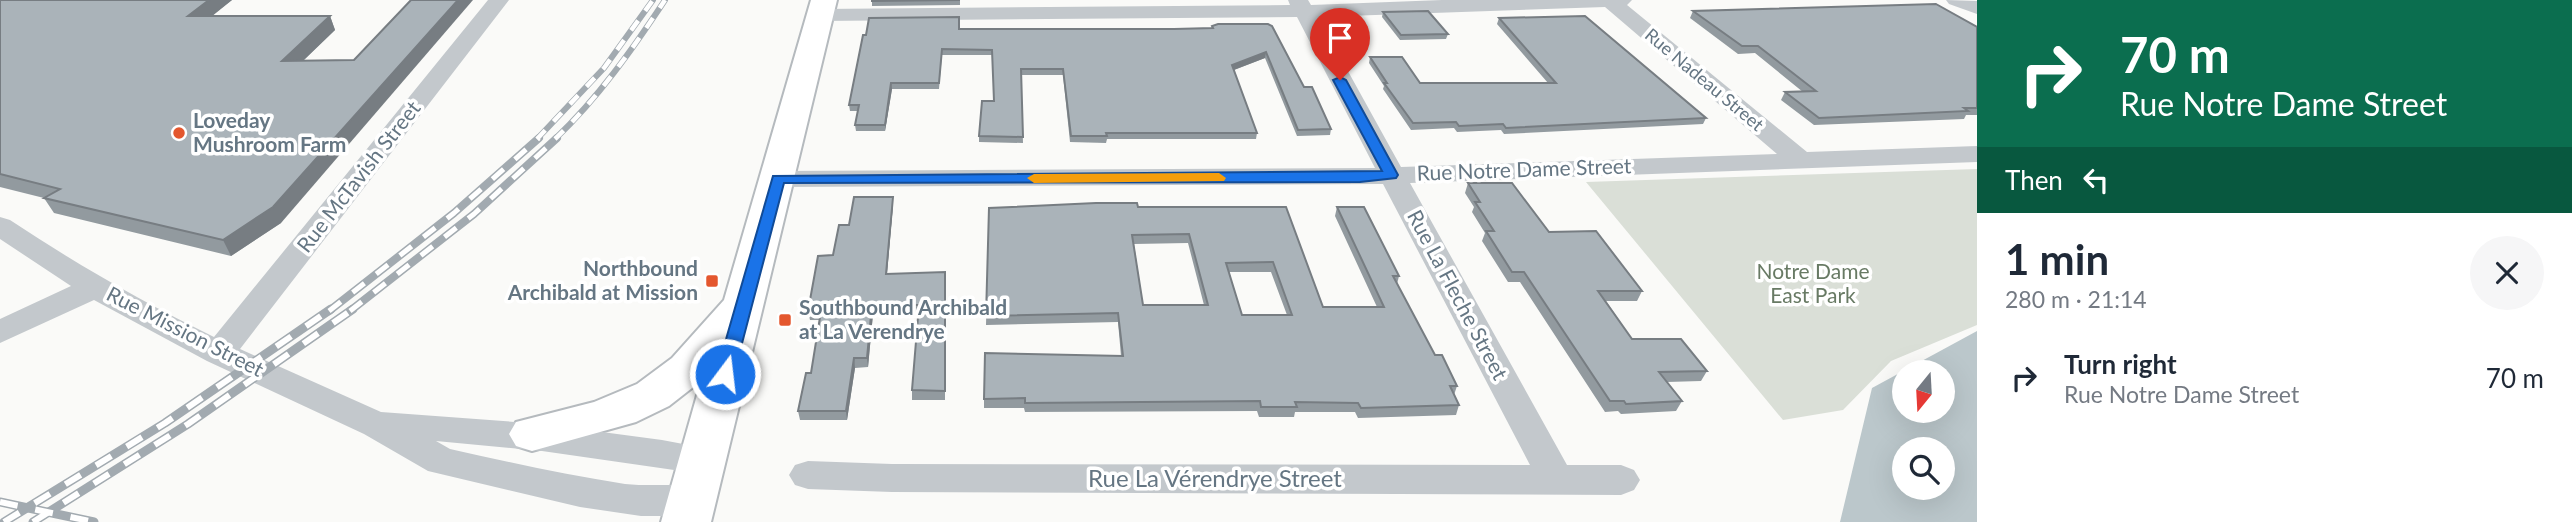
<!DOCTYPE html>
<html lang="en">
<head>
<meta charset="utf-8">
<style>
  :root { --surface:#fff; --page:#f6f6f7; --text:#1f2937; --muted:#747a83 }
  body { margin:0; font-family:Lato,sans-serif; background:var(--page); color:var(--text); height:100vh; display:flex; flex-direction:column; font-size:26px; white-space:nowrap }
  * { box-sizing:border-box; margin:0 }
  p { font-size:23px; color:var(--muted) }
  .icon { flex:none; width:38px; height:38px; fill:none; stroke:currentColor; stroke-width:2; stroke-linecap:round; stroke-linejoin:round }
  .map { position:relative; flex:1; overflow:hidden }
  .panel { display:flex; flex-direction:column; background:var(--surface); width:595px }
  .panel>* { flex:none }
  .guide { background:#0b6e4f; color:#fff; overflow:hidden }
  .needle { width:46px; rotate:198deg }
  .controls { position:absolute; left:1892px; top:360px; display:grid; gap:14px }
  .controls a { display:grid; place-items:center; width:63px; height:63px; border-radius:50%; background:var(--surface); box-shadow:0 7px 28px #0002; font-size:35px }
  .pin { position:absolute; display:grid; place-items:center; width:60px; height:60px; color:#fff; margin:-72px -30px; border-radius:50% 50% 50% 0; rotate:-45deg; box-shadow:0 0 7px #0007 }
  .pin .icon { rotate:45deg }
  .me { position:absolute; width:77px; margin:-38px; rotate:15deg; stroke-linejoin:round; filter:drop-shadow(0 0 5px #0008) }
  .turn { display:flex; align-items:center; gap:24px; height:147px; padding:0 28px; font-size:32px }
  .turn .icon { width:91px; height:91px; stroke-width:2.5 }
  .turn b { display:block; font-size:49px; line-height:60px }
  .then { display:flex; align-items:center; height:66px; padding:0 28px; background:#0003; gap:14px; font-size:26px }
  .round { display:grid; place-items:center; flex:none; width:74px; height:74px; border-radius:37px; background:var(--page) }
  .summary { display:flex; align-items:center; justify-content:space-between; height:119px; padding:0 28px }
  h1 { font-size:42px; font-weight:700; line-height:52px }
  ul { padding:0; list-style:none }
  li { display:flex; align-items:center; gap:21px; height:91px; padding:0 28px }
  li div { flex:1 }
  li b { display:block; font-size:26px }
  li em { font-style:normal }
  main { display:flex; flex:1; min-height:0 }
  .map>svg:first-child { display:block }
</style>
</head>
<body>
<main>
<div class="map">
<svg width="1977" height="522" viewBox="0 0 1977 522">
  <rect width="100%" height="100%" fill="#fafaf8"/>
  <polygon fill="#dadfd7" points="1977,169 1977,325 1891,361 1843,410 1783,420 1586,182"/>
  <path fill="#bbc7cb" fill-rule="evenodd" d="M1977,331v191h-137l32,-134zM1904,373h38v38h-38zM1904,450h38v38h-38z"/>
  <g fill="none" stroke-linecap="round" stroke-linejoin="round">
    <defs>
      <polygon id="major" points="811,0 837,0 711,522 661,522 701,381 669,406 636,422 532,451 516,446 509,434 516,422 594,402 637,384 672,358 724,300"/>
    </defs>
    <use href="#major" stroke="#b5babe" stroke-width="4"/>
    <g fill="#c3c8cc" fill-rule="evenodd">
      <path d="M488,0h21l-269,349 141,63 161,12 120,16 53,10 5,10 -5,10 -13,4 -160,-23 -106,-10 14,8c58,13 116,26 175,35 27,3 55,-2 81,6l5,11 -5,11 -14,4h-51l-61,-9 -152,-36 -64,-37 -157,-73 -113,-61 -94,43v-24l71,-33 -71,-47v-22l10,3c66,44 133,82 204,117z"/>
      <path d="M1288,0h20l3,5 131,-5h190l-5,5 180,147 170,-6v16l-567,21 157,282h54l13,5 6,10 -6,10 -13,5 -729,-3 -84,-3 -13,-4 -6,-10 6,-10 13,-4 84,3 638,1 -147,-281 -605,3 -9,-2 -4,-6 4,-6 9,-2 597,-3 -78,-151 -477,4 -7,-2 -4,-4 4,-4 7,-2 470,-4zM1605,7l172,147 -376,13 -83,-150z"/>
      <polygon points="1946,0 1977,1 1977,14 1949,4"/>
    </g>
    <use href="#major" fill="#fff" fill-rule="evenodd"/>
    <defs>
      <g id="rail-far2">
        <polyline points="537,139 604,68 653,0"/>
        <path d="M555,139c43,-41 77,-89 110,-139"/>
      </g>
      <g id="rail-far1">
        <polyline points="329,311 454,213 539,138"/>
        <polyline points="350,311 474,214 557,138"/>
      </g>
      <g id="rail">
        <polyline points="0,502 94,522"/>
        <polyline points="4,522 165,423 331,309"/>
        <polyline points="33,522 188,424 353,309"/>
      </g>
    </defs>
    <use href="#rail-far2" stroke="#a2aab0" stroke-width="6"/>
    <use href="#rail-far1" stroke="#a2aab0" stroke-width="8"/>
    <use href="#rail" stroke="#a2aab0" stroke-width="9"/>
    <use href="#rail-far2" stroke="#fff" stroke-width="4.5" stroke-dasharray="12" stroke-linecap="butt"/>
    <use href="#rail-far1" stroke="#fff" stroke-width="5" stroke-dasharray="15" stroke-linecap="butt"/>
    <use href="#rail" stroke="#fff" stroke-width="6" stroke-dasharray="18" stroke-linecap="butt"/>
  </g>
  <g fill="#929a9f" fill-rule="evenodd">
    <polygon points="0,0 232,0 211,16 330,16 335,30 303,61 281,223 231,256 54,213 44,198 0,187"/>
    <polygon points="872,0 960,0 960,5 872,6"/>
    <polygon points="1693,11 1977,27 1977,115 1966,115 1964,119 1814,125 1781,100 1785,92 1803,92 1755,53 1738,54 1690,18"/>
    <polygon points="1383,12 1448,34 1446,39 1400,40 1382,17"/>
    <polygon points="1499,18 1706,118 1703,124 1504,134 1501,130 1457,132 1454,128 1411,130 1383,89 1384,86 1369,63 1370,57 1420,83 1548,83 1497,24"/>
    <polygon points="1268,24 1304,87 1331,129 1330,135 1297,136 1265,58 1234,70 1257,133 1256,139 1107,139 1106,143 1070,142 1063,75 1021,75 1023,143 979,142 979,136 994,101 992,55 942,55 939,89 892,89 885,131 856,131 855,125 858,111 850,111 849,105 959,29 1212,28 1212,26"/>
    <polygon points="1468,183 1549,232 1642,291 1637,301 1606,301 1632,339 1707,371 1701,381 1667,382 1682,401 1676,411 1621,414 1618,411 1605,412 1520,282 1508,282 1482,241 1485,233 1472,212 1474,207 1465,193"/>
    <polygon points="893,197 893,205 887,274 945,272 945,400 912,400 912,390 918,315 873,314 868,367 855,368 847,420 800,420 798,411 811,373 820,320 810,320 808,311 833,255"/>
    <path d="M1138,207h148l37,100h54l-42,-91 2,-9 62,69 -2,8 38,71 22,31 -3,9 5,10 -3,10 -98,3 -3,-6h-60l-1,5h-35l-2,-6 -232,1 -1,-4h-40v-9l137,-43 -3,-34 -132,3 3,-117zM1188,243l16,62h-61l-9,-61zM1229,272h42l16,43h-45z"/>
  </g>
  <g fill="#777d82">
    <polygon points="209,0 232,0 195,30 188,16"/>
    <polygon points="458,0 473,0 281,223 231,256 223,240"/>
    <polygon points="330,16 335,30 288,75 282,61"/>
    <polygon points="1266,52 1265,58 1231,71 1232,65"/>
    <polygon points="891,83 892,89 885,131 885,125"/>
    <polygon points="893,197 893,205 886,283 886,274"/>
    <polygon points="872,305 873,314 868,367 867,358"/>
    <polygon points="854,358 855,368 847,420 846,411"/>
  </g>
  <g fill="#aab3b9" stroke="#777d82" stroke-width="2" fill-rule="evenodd">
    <polygon points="0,0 209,0 188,16 330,16 282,61 354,60 411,0 458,0 273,207 223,240 44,198 60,189 0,174"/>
    <polygon points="872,0 960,0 872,1"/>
    <polygon points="1936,4 1977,27 1977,108 1964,108 1968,111 1819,118 1785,92 1816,91 1758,46 1742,46 1693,11"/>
    <polygon points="1428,11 1448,34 1401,35 1383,12"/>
    <polygon points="1585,16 1706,118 1506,128 1503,124 1459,126 1456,122 1413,123 1384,83 1387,83 1370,57 1402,57 1420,83 1556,83 1499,18"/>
    <polygon points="959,17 959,29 1174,29 1213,28 1212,26 1218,24 1268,24 1272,26 1304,87 1312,87 1331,129 1298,130 1266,52 1232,65 1257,133 1106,133 1107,136 1071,136 1063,69 1021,69 1023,137 979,136 982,101 994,101 992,50 942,49 939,83 891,83 885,125 855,125 859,105 849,105 863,35 866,35 869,18"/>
    <polygon points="1468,183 1512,183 1549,232 1596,231 1642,291 1598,291 1632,339 1681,339 1707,371 1659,372 1682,401 1626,404 1624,401 1610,401 1524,272 1512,272 1486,231 1494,231 1475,202 1480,202"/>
    <polygon points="854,197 893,197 886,274 945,272 945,391 912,390 919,305 872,305 867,358 854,358 846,411 798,411 806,373 811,373 821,311 808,311 818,256 833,255 839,225 849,225"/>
    <path d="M1096,203h41l1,4h148l37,100h61l-47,-100h27l35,69h-6l42,79h7l15,31h-7l9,19 -98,3 -3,-5 -63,-1 2,5h-36l-1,-6 -235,2v-5l-41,1 1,-46 138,3 -5,-43 -132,3 3,-108zM1189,234l19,71h-65l-11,-70zM1273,262l19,53h-50l-16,-52z"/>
  </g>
  <polygon fill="#1a73e8" stroke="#114b97" stroke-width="2" points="1340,77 1346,80 1398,175 1396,178 1360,182 784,183 734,374 732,378 719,378 716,374 773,176 1382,171 1333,80"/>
  <polygon fill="#f59e0b" points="1219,173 1226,178 1224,181 1034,183 1027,178 1034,174"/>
  <g fill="#e4572e" stroke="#fff" stroke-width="2.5">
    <circle cx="179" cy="133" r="7"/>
    <rect x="705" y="274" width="14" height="14" rx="3.5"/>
    <rect x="778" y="313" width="14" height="14" rx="3.5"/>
  </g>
  <g text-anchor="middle" stroke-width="7" stroke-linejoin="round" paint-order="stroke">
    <g font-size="18" fill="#657683" stroke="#fff">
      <text transform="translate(1704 80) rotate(40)" y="6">Rue Nadeau Street</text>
    </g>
    <g font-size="21" font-weight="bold" fill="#657683" stroke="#fff" text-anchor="start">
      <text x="193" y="128">Loveday<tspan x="193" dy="24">Mushroom Farm</tspan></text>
      <text x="698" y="276" text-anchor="end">Northbound<tspan x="698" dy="24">Archibald at Mission</tspan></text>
      <text x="799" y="315">Southbound Archibald<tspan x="799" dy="24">at La Verendrye</tspan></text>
    </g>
    <g font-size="21" fill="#657683" stroke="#fff">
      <text transform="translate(1524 170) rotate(-2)" y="7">Rue Notre Dame Street</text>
      <text transform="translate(359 177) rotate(-52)" y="7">Rue McTavish Street</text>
      <text transform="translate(1457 295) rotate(62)" y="7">Rue La Fleche Street</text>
      <text transform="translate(185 332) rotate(27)" y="7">Rue Mission Street</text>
    </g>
    <g font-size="21" fill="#687a64" stroke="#fff">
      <text x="1813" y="279">Notre Dame<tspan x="1813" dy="24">East Park</tspan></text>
    </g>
    <g font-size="24" fill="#657683" stroke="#fff">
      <text x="1215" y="487">Rue La Vérendrye Street</text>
    </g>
  </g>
</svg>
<div class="controls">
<a><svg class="needle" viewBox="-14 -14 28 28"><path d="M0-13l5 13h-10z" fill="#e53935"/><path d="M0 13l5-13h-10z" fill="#747a83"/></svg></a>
<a><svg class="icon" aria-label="search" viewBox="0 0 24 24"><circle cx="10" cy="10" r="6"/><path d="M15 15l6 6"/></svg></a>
</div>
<div class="pin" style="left:1340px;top:80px;background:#d93025"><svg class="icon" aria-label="arrive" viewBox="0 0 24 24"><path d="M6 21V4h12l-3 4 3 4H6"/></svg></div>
<svg class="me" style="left:725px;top:374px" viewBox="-20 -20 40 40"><circle r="17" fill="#1a73e8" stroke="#fff" stroke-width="3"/><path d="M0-11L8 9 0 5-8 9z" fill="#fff"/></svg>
</div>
<section class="panel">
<div class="guide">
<div class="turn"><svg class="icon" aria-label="right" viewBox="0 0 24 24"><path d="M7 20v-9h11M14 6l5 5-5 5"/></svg><div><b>70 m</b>Rue Notre Dame Street</div></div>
<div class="then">Then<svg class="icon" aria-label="left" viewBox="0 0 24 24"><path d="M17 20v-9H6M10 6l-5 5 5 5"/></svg></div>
</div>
<div class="summary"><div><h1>1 min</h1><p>280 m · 21:14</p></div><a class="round"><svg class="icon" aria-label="close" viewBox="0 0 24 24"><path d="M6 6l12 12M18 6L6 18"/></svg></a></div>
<ul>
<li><svg class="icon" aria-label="right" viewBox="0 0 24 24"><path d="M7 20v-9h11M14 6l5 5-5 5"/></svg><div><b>Turn right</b><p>Rue Notre Dame Street</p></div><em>70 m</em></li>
</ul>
</section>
</main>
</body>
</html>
